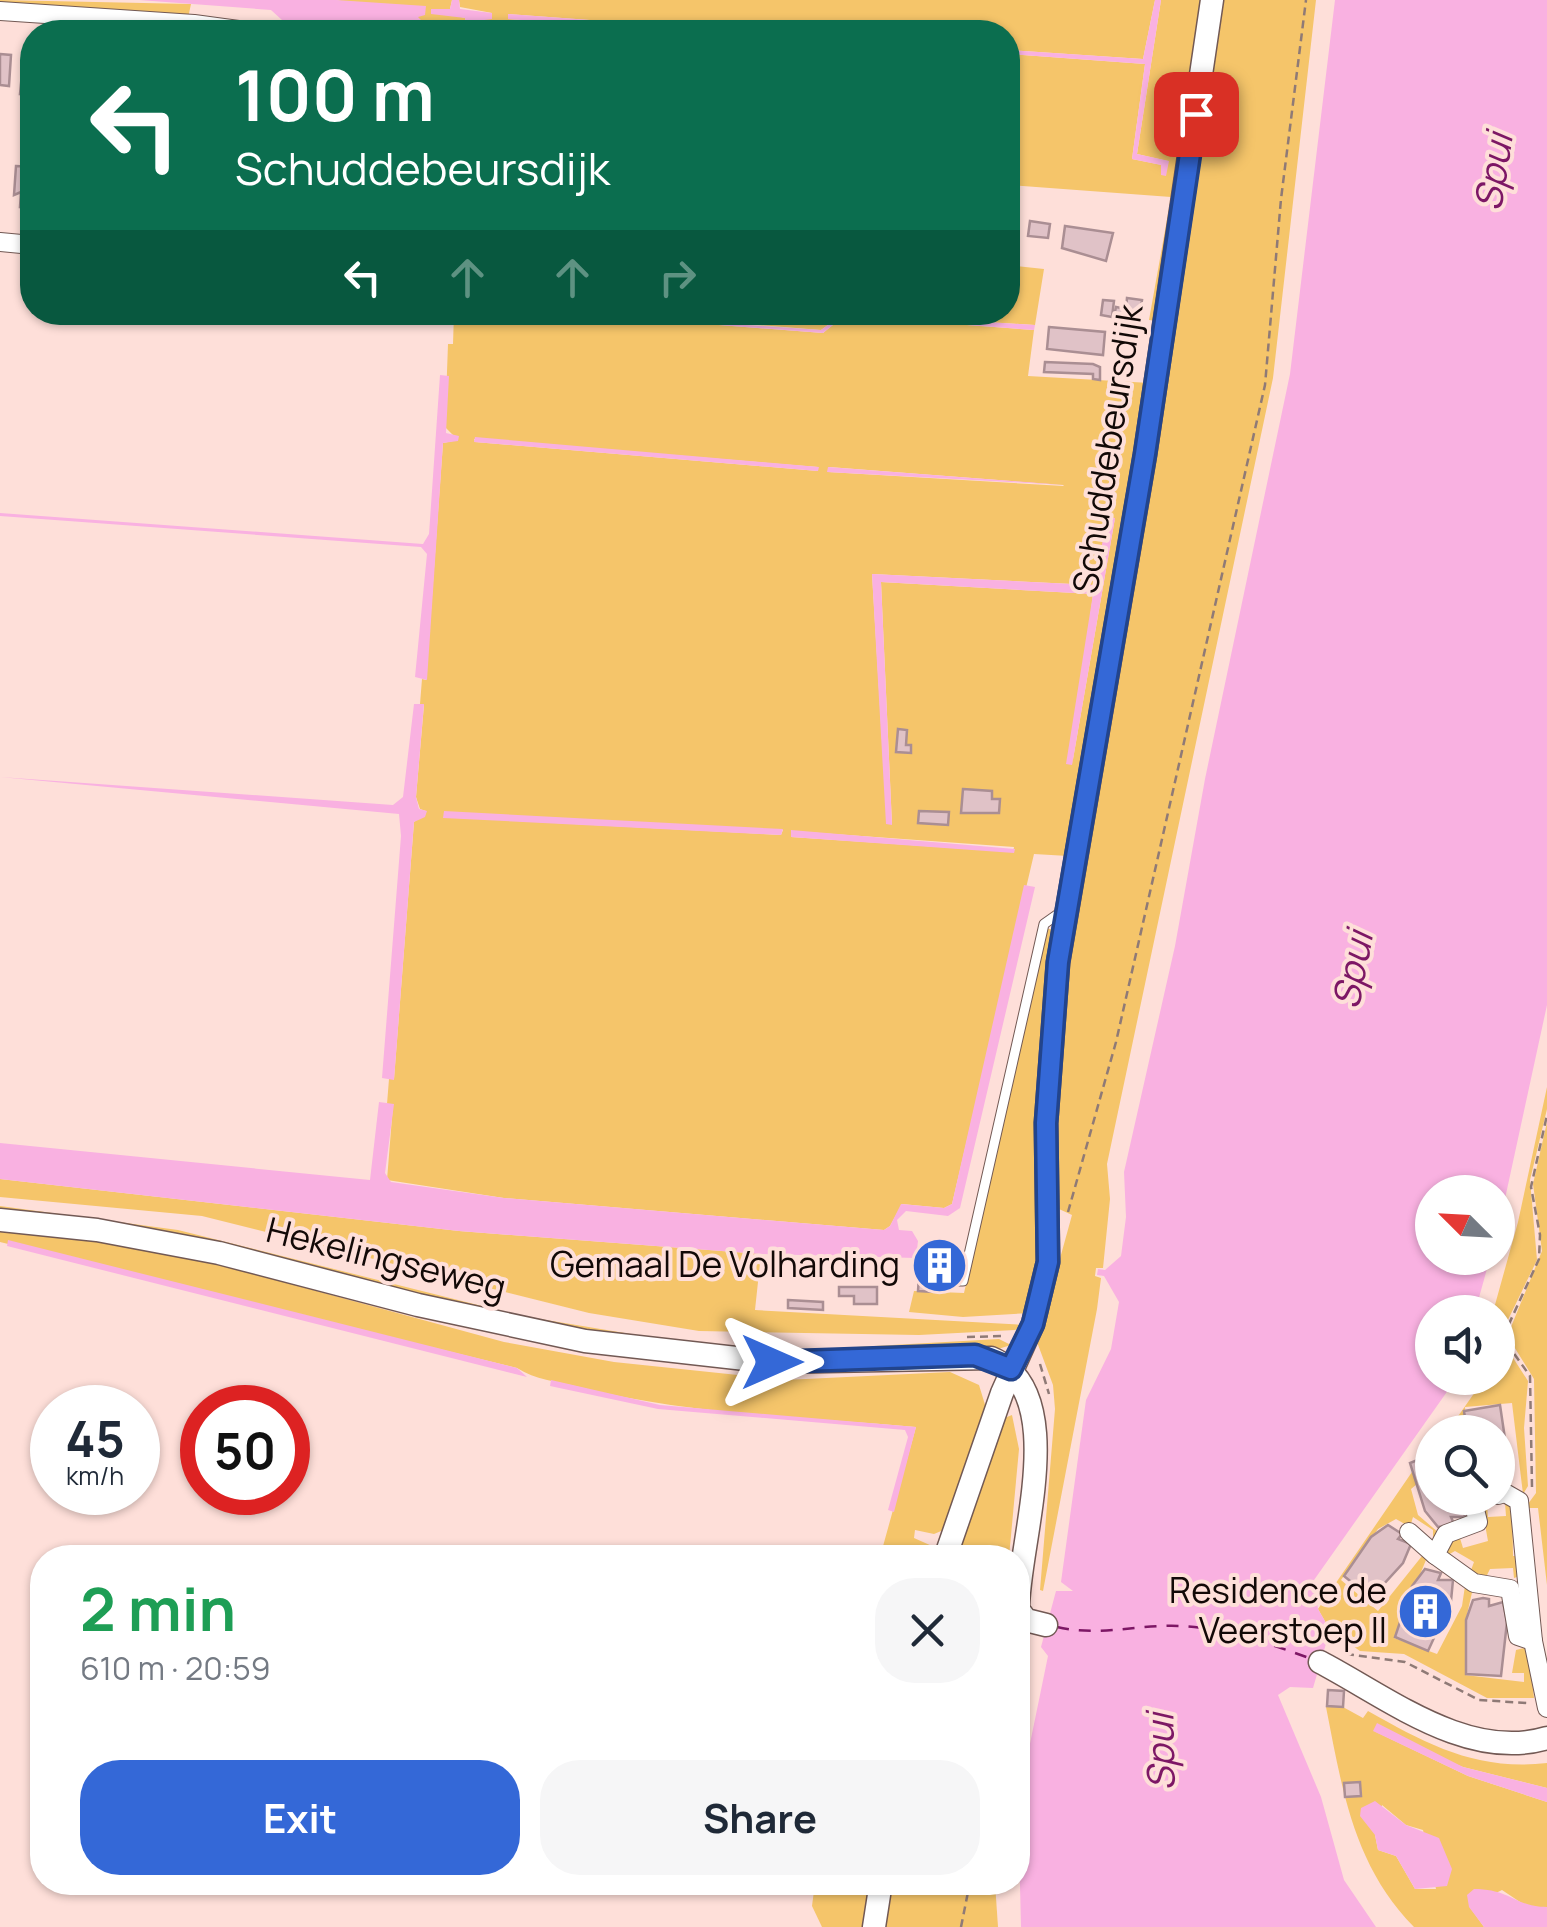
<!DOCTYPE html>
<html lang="en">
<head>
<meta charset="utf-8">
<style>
  :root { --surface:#fff; --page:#f6f6f7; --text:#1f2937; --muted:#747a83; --accent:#3468d7 }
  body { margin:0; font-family:Manrope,sans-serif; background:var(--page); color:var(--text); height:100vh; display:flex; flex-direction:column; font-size:38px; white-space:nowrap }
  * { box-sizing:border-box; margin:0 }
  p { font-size:32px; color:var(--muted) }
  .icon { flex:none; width:55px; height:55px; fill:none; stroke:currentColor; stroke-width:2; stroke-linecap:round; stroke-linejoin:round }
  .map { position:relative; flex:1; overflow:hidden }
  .side { position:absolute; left:30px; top:1545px; width:1000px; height:350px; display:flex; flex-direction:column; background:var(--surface); border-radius:40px; box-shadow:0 2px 8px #0004 }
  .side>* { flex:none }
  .banner { position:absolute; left:20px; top:20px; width:1000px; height:305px; border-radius:40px; box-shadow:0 2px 8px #0004; background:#0b6e4f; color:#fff; overflow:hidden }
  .needle { width:65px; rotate:294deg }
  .buttons { position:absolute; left:1415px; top:1175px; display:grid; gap:20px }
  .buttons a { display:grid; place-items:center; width:100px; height:100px; border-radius:50%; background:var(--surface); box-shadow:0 2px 8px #0004; font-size:50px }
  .speed { position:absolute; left:30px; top:1385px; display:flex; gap:20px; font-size:50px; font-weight:700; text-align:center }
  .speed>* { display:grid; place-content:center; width:130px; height:130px; border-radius:50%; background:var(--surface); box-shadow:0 2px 8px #0004; line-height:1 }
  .speed small { font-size:25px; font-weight:400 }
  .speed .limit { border:15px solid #d22; background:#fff; color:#111 }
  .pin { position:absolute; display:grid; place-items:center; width:85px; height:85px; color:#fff; margin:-42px; border-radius:20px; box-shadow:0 5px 15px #0006 }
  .me { position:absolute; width:110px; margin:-55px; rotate:90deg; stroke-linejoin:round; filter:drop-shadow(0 0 8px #0008) }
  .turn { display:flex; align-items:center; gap:35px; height:210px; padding:0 50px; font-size:45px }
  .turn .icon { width:130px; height:130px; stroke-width:2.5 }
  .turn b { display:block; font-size:70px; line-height:85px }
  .lanes { display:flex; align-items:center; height:95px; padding:0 50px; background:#0003; justify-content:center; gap:50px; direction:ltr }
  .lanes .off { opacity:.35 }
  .round { display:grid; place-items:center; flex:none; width:105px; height:105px; border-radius:40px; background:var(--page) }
  .overview { display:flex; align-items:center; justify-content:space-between; height:170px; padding:0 50px }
  h1 { font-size:60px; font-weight:700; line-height:75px; color:#1e9e55 }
  .cta { display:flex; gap:20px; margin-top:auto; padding:20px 50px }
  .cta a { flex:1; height:115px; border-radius:40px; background:var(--accent); color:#fff; font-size:40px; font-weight:700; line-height:115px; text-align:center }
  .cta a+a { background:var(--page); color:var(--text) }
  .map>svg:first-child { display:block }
</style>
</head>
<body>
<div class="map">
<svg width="1547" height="1927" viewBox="0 0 1547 1927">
  <rect width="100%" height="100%" fill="#fedfd9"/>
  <g fill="#f5c56a" fill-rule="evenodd">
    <polygon points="0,0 191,4 188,18 0,5"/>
    <polygon points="336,0 452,0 450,9 431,9 465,18 467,32 433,32 417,17"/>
    <polygon points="459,0 1155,0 1143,59 1008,50 1008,32 753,32 508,14 508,19 677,32 476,32 477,21 492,13 460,7"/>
    <polygon points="1161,0 1207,0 1157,321 1149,320 1171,197 1008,185 1008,54 1145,64 1132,159 1162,165 1168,161 1137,154"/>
    <polygon points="1224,0 1316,0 1273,378 1107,1164 1110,1199 1103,1268 1096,1268 1095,1276 1101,1278 1097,1309 1043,1591 1040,1590 1055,1409 1053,1385 1037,1342 1072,1215 1059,1209 1057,1194 1059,1066 1067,978 1170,364"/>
    <polygon points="1008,265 1044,269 1035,325 846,313 1008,312"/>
    <path d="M454,313h110l259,20 21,-17 190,14 -6,46 122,7 -82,473 -34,-2 -82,350 -8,4 -42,-4 -12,22 -6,4 -380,-32 -117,-18 6,-75 -6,-1 2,-25h5l20,-257 12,-11 -6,-2 -4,-12 8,-92 -4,-1 2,-25 4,1 17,-237 15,-3 -13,-13 3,-83h5zM474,439l344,28v4l-343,-29zM829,467l234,18 1,1 -236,-14zM1115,518l-43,247 21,-171 -212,-12 11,242h-5l-15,-250 221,11zM443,817l340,13 -2,5zM792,831l222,16 -1,5 -222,-15z"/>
    <polygon points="609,313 844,313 821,330"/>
    <polygon points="1048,929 1053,929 1038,1264 1030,1313 963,1317 909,1312 914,1291 964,1293"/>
    <polygon points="1547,1087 1547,1109 1530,1180 1537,1260 1504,1328 1508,1350 1528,1381 1524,1428 1528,1486 1523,1494 1512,1403 1465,1407 1467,1432 1447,1432 1475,1392 1474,1378 1498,1378 1498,1312 1493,1312 1518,1222"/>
    <polygon points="1547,1122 1547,1585 1538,1508 1525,1508 1536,1493 1534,1379 1513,1345 1511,1327 1542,1251 1533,1184"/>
    <polygon points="0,1179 459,1231 761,1254 755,1310 1025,1325 1015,1330 919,1335 699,1331 589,1313 202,1216 0,1197"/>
    <polygon points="0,1206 178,1230 522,1316 655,1338 785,1351 999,1339 1011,1345 998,1349 946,1346 783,1355 558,1327 0,1211"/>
    <path d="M0,1229l65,6 141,26 298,81 110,20 171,18 165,-8 29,13 7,23 -40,121 -12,5 -19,-4 -1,8 18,8 4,11h-56l36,-130c-112,-10 -227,-12 -337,-40 -24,-6 -43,-7 -62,-19l-517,-126z"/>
    <polygon points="1012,1415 1019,1449 1009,1557 957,1558 1002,1419"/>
    <polygon points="1412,1472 1417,1484 1411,1489 1418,1515 1439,1533 1433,1543 1433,1530 1413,1517 1410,1527 1396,1519 1378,1529 1341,1580 1378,1611 1422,1556 1428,1555 1394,1638 1437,1654 1462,1606 1465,1586 1473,1588 1466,1619 1465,1675 1524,1682 1524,1673 1512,1673 1516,1650 1524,1648 1529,1654 1534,1698 1487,1698 1404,1654 1360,1651 1330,1630 1318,1609"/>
    <polygon points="1505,1503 1512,1504 1513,1556 1518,1556 1520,1576 1514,1578 1513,1568 1490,1569 1485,1579 1470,1573 1474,1562 1455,1551 1446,1556 1446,1543 1459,1535 1463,1548 1488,1541 1482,1508 1487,1505 1488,1517 1506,1516"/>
    <path d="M1326,1707h17l20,11 5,-7c60,34 109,60 179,52v25l-84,-21 -89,-36 94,45 79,26v105l-18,1 -27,-18 -33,16 15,21h-70c-61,-62 -72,-139 -88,-220zM1382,1805l24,20 17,5 13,59h-21l-19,-33 -18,-6 -3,-15z"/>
    <polygon points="815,1883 874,1883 866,1927 822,1927 812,1906"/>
    <polygon points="890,1883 995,1883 998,1927 883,1927"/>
  </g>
  <g fill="#f9b1e1">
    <polygon points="139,0 336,0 426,6 425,15 418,17 433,32 282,20 271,10"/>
    <polygon points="452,0 459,0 460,9 492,13 492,19 477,21 476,32 467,32 465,18 431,14 431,9 450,9"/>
    <polygon points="1155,0 1161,0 1137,154 1169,161 1166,176 1161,175 1161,165 1132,159 1145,64 1008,54 1008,50 1143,59"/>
    <polygon points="1335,0 1547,0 1547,1005 1498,1231 1498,1192 1432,1192 1432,1258 1490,1258 1475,1312 1432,1312 1432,1378 1456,1379 1314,1580 1318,1609 1330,1630 1313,1688 1290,1687 1278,1695 1321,1797 1344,1880 1376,1927 1021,1927 1018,1802 1048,1656 1041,1647 1056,1591 1073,1591 1061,1582 1086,1400 1111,1349 1119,1302 1104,1276 1097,1275 1098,1269 1105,1270 1121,1256 1126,1217 1124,1172 1175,946 1205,779 1290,374"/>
    <polygon points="508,14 753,32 677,32 508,19"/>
    <polygon points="844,313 1035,325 1034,330 844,316 823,333 564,313 821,330"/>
    <polygon points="440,375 449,376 446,433 459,436 458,441 443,443 427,680 415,677 427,554 421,547 0,516 0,513 423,544 429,534"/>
    <polygon points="475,437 819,467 818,471 474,442"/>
    <polygon points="828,467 1064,485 827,472"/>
    <polygon points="1108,517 1115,518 1072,765 1066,764 1093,594 881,582 892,825 886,824 872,574 1093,585"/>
    <polygon points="414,704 424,704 416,797 419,809 427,811 425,817 414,822 394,1080 382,1078 401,836 399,814 0,777 393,805 403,797"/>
    <polygon points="444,811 783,829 781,835 443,818"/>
    <polygon points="791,830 1015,849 1014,853 791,837"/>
    <polygon points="1024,885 1035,887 960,1208 948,1216 906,1211 897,1220 899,1230 912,1231 918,1241 916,1258 761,1254 459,1231 0,1179 0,1143 370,1180 379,1102 394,1104 385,1173 391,1182 504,1198 884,1230 890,1226 901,1204 944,1208 952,1204"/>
    <polygon points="8,1240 517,1368 527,1377 7,1246"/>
    <polygon points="551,1380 660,1405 916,1427 894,1512 888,1510 908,1437 905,1430 658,1409 550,1386"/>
    <polygon points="1377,1723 1463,1767 1547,1788 1547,1802 1468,1776 1373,1731"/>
    <polygon points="1375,1801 1406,1825 1439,1838 1452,1869 1447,1886 1415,1889 1396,1856 1378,1850 1375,1835 1360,1816 1361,1808"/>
    <path d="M1474,1889c37,0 41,18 73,18v20h-63l-15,-20 -2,-12z"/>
  </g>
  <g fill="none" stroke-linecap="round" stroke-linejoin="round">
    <path stroke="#7d1765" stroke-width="2.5" stroke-dasharray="12 10" stroke-linecap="butt" d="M1057,1627c43,10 80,-3 124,-1 43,2 87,17 128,32"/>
  </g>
  <g fill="#e0c2c7" stroke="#aa8e93" stroke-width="2.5">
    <polygon points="0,54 11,55 9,86 0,85"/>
    <polygon points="32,61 32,95 20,94 22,73 32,73"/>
    <polygon points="16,166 31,167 32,208 20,207 21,192 14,195"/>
    <polygon points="1030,221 1050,224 1048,238 1028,236"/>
    <polygon points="1065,226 1113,233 1106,261 1062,248"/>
    <polygon points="1127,298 1142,300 1139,320 1114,316 1116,307 1126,309"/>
    <polygon points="1103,300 1114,301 1112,317 1101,315"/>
    <polygon points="1049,327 1105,332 1103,355 1047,349"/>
    <polygon points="1045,362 1093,364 1100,367 1100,380 1093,379 1093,374 1044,372"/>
    <polygon points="898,729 907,730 906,745 911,745 911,753 896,752"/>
    <polygon points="963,789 992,791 992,799 1000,799 999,813 961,813"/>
    <polygon points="919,811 949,812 948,825 918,823"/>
    <polygon points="934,1243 952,1244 949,1272 936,1271 934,1292 918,1291 919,1276 926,1276"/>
    <polygon points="839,1287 877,1287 877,1304 854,1304 854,1296 839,1296"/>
    <polygon points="788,1300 823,1302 823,1310 788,1308"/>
    <polygon points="1500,1405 1508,1459 1505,1480 1498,1479 1498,1432 1467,1432 1464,1411"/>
    <polygon points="1432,1454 1432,1498 1461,1498 1465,1517 1451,1517 1454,1524 1447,1526 1438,1527 1425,1511 1410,1463"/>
    <polygon points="1388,1525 1402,1534 1398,1539 1411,1544 1403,1563 1371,1598 1344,1576 1371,1537"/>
    <polygon points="1425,1569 1441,1573 1438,1580 1453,1580 1451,1601 1428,1651 1395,1637 1412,1586"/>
    <polygon points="1483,1598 1489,1599 1489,1606 1503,1602 1507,1622 1501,1676 1466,1674 1466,1620 1473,1600"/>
    <polygon points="1328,1690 1344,1691 1343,1707 1327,1706"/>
    <polygon points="1360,1782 1361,1796 1345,1797 1344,1783"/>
  </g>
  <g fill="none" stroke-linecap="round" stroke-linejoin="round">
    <defs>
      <polyline id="lane" points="942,1281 963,1281 1044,924 1061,912"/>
      <g id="street">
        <polyline points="0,11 194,24 253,32"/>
        <polyline points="0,242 32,245"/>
        <polyline points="1498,1495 1505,1493 1519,1501 1533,1641 1547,1708"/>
        <polyline points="1486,1498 1473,1501 1478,1522 1446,1534 1435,1555 1474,1583 1510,1589 1518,1636 1533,1641"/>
        <polyline points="1409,1532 1435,1555"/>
      </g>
      <g id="secondary">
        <path d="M0,1220l97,10 122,23 199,52 167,36 187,21 219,-4c81,34 27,185 27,251l8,11 20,5"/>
        <polyline points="945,1558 1002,1393 1033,1324 1048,1262 1046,1123 1058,963 1145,455 1212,0"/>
        <path d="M1320,1662c67,35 148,100 227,76"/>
        <polyline points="874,1927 881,1882"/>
      </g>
    </defs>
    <use href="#lane" stroke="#725954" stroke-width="11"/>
    <use href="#street" stroke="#725954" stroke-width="20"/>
    <use href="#secondary" stroke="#725954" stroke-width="25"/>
    <g stroke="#8f7a76" stroke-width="2.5" stroke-dasharray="8 5" stroke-linecap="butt">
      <polyline points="1068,1212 1116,1042 1265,385 1281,199 1306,0"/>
      <polyline points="967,1337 1003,1336"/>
      <polyline points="1040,1364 1049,1394"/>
      <polyline points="1532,1487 1530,1376 1510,1348 1508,1326 1539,1259 1540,1235 1531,1187 1547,1115"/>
      <polyline points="1346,1654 1405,1662 1479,1700 1527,1703"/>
      <polyline points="961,1927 970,1882"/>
    </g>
    <use href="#lane" stroke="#fff" stroke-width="9"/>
    <use href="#street" stroke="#fff" stroke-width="18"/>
    <use href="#secondary" stroke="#fff" stroke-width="22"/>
  </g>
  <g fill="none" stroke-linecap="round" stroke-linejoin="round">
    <defs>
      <polyline id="route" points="772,1362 975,1355 1011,1369 1033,1324 1048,1262 1046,1123 1058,962 1145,454 1196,114"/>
    </defs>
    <use href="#route" stroke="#22448c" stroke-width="25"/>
    <use href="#route" stroke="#3468d7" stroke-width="18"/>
  </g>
  <defs>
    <symbol id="building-disc" viewBox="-11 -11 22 22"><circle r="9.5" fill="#3468d7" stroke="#fedfd9"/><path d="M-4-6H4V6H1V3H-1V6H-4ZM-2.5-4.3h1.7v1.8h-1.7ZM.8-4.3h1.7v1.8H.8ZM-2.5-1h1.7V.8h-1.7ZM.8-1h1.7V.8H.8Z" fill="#fff"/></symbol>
  </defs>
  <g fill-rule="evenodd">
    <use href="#building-disc" x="908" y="1234" width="63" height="63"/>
    <use href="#building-disc" x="1394" y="1580" width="63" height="63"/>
  </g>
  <g text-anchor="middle" stroke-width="8" stroke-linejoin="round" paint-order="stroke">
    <g font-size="35" fill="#120907" stroke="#fedfd9">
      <text transform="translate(1108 449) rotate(-81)" y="12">Schuddebeursdijk</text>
      <text transform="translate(386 1259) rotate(14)" y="12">Hekelingseweg</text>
    </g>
    <g font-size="35" fill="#120907" stroke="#fedfd9" text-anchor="end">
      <text x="900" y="1277">Gemaal De Volharding</text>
      <text x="1387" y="1603">Residence de<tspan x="1387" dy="40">Veerstoep II</tspan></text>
    </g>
    <g font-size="38" font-style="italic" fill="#7d1765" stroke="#fedfd9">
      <text transform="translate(1494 172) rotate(-81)" y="13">Spui</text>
      <text transform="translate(1353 970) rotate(-79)" y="13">Spui</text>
      <text transform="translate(1161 1752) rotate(-91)" y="13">Spui</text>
    </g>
  </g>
</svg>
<div class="buttons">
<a><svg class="needle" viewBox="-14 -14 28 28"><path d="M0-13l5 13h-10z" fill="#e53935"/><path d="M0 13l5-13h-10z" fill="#747a83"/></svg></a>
<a><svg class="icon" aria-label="sound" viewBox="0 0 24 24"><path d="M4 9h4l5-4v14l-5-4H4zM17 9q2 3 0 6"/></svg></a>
<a><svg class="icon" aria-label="search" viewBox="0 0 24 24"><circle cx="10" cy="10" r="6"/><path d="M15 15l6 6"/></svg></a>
</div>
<div class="speed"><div>45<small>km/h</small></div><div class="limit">50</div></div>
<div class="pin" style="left:1196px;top:114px;background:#d93025"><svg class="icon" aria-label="arrive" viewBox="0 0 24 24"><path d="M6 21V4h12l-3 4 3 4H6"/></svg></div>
<svg class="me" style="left:772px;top:1362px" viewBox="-20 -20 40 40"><path d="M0-17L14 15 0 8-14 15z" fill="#3468d7" stroke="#fff" stroke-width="4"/></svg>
<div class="banner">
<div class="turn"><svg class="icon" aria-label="left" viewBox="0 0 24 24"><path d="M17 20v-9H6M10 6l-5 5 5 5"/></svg><div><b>100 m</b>Schuddebeursdijk</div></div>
<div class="lanes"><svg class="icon" aria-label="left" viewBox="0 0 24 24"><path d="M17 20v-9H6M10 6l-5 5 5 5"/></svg><svg class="icon off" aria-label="ahead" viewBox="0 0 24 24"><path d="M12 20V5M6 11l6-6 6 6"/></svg><svg class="icon off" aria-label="ahead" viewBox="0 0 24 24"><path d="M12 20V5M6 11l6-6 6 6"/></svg><svg class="icon off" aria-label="right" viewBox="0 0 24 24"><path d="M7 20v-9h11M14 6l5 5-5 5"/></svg></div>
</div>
<section class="side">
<div class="overview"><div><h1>2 min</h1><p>610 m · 20:59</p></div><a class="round"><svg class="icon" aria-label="close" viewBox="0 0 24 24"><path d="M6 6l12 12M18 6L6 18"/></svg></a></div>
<div class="cta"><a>Exit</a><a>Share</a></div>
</section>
</div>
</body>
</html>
